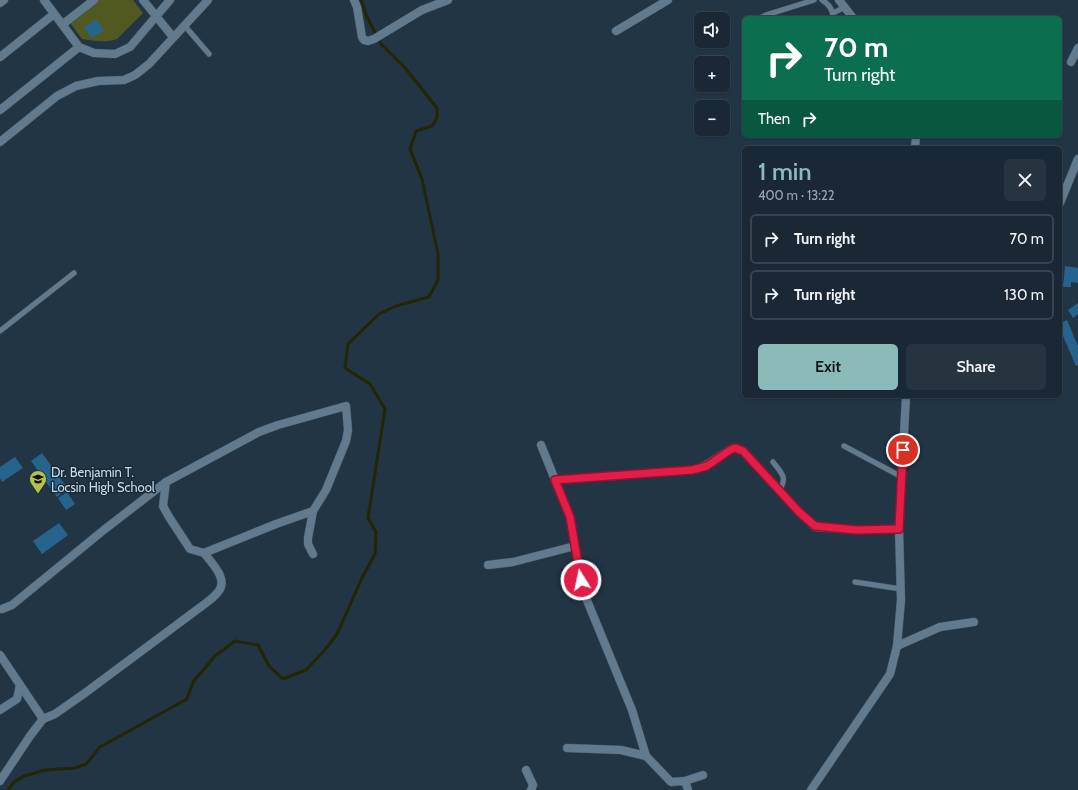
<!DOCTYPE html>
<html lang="en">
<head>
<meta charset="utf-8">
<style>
  :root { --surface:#192834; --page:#263440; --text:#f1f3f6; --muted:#9fa6ac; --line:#37444f; --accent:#8bbbb9 }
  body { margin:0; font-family:Cabin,sans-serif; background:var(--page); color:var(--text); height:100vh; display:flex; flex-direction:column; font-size:15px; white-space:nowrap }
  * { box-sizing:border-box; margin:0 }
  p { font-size:13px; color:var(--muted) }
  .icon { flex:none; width:22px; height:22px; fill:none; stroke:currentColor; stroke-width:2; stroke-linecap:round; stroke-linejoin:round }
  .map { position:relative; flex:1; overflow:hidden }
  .sheet { position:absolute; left:742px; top:146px; width:320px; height:252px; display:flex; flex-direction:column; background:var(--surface); border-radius:6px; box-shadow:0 1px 3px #0004,0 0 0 1px var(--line) }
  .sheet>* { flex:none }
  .banner { position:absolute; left:742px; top:16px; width:320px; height:122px; border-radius:6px; box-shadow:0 1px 3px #0004,0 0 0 1px var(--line); background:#0b6e4f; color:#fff; overflow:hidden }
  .tools { position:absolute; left:694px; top:12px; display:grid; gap:8px }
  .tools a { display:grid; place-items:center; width:36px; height:36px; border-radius:6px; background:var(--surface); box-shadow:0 1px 3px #0004,0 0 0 1px var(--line); font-size:20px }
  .pin { position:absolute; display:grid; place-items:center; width:34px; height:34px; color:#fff; margin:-17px; border:2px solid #fff; border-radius:50%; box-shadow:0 1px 4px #0007 }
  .me { position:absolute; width:44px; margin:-22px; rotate:350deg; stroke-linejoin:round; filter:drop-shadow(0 0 3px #0008) }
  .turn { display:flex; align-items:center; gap:14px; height:84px; padding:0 16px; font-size:18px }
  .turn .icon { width:52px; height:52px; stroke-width:2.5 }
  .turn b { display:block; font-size:28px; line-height:34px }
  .then { display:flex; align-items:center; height:38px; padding:0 16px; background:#0003; gap:8px; font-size:15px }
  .round { display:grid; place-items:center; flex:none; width:42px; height:42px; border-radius:6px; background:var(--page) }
  .head { display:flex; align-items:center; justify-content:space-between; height:68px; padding:0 16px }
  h1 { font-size:24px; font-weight:600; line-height:30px; color:var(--accent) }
  .action { display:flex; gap:8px; margin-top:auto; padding:8px 16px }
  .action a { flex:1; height:46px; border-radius:6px; background:var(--accent); color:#111; font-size:16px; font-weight:600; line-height:46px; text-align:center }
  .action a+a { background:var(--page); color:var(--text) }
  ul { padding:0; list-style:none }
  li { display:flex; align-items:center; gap:12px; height:50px; margin:0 8px 6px; padding:0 8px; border:2px solid var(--line); border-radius:6px }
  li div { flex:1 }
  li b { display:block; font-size:15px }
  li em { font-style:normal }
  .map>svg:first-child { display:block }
</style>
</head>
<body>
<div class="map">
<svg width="1078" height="790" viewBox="0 0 1078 790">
  <rect width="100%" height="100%" fill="#213545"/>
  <path fill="#525920" d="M95,0h38l10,13 -26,26c-11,4 -24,2 -35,0l-14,-19z"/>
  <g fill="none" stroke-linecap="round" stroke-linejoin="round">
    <polyline stroke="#222602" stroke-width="3" points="8,790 14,782 24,776 45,770 75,768 86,764 100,747 187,699 193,682 215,656 235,641 258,645 269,666 283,679 306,670 324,651 337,634 362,578 375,554 376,532 368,518 385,409 370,384 345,368 348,344 379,314 396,306 429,297 438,280 438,254 422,179 410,149 416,131 432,126 437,118 437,108 406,69 381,44 367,17 361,0"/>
  </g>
  <g fill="#26648e">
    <polygon points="96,19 104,30 92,38 84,28"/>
    <polygon points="1065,266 1078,268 1078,283 1071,282 1071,287 1063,287"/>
    <polygon points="1078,303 1078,314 1073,318 1068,310"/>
    <polygon points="1067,320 1078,346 1078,365 1076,366 1060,329 1060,323"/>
    <polygon points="42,453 68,489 57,497 31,461"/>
    <polygon points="15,457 23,468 2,482 0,478 0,467"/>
    <polygon points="67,492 75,504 66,510 58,498"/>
    <polygon points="59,523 68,535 42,554 33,541"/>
  </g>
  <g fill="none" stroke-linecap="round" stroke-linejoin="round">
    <defs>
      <g id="service">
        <path d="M822,0c7,4 11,10 11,18"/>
        <polyline points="833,13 845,7"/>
        <polyline points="760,18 766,15 814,0"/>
        <polyline points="184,25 209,54"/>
        <polyline points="0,331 74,273"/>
        <polyline points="844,446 902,477"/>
        <path d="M773,462c9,12 15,15 6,29"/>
        <polyline points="855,582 901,589"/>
      </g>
      <g id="minor">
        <polyline points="44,0 79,47 94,53 115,54 130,47 170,0"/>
        <polyline points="143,0 173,37"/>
        <polyline points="354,0 357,7 362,37 364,40 368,41 374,39 422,10 448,0"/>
        <polyline points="0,3 4,0"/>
        <polyline points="63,24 94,0"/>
        <polyline points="616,31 668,0"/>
        <polyline points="0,57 54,14"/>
        <polyline points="1071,62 1078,48"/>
        <polyline points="0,110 79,47"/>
        <polyline points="1060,203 1078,159"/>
        <polyline points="541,445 570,517 581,580 586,598 632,710 646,756 671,782 685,781"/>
        <path d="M555,480l137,-10c20,-4 27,-17 43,-22l8,3 56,61 16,15 41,3 43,-1"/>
        <polyline points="166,482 163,506 169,517 190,549 204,553"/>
        <polyline points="313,554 308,544 308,538 313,511"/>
        <polyline points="488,565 513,562 575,546"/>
        <polyline points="897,646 940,627 974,622"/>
        <polyline points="0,655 43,719"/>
        <polyline points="0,710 17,699 20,685"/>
        <polyline points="567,748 621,750 646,756"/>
        <polyline points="526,770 533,785 531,790"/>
        <path d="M0,781l30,-45 13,-17 12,-5 30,-21 121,-90c4,-3 9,-7 12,-11 11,-12 -6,-29 -14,-39l72,-29 37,-13 13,-21 20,-49 2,-11 -2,-24 -68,19 -19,7 -93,50 -61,47 -93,76 -10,4"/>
        <polyline points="688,790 685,781 703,775"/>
      </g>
      <g id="tertiary">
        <polyline points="839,0 853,18"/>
        <polyline points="0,142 57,96 76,86 98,81 124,80 135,75 149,64 208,0"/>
        <polyline points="915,148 916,136"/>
        <polyline points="811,790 890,674 897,646 901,600 899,529 906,396"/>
      </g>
    </defs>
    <use href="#service" stroke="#405361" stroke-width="6"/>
    <use href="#minor" stroke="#405361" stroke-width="9"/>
    <use href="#tertiary" stroke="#405361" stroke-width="9"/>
    <use href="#service" stroke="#627a8e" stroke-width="5"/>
    <use href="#minor" stroke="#627a8e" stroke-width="8"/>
    <use href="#tertiary" stroke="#627a8e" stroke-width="8"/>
  </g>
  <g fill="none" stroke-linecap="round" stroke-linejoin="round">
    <defs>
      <polyline id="route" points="581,580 570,517 555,480 692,470 707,466 730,450 735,448 743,451 799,512 815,526 856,530 899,529 903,450"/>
    </defs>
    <use href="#route" stroke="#92132f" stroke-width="10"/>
    <use href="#route" stroke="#e11d48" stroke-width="7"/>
  </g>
  <defs>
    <symbol id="school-pin" viewBox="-11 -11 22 30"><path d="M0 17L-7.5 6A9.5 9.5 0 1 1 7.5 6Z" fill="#b5c24a" stroke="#172b3a"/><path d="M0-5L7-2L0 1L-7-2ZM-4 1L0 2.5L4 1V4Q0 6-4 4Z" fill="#111"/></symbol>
  </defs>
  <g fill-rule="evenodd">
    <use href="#school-pin" x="28" y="469" width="20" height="27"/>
  </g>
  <g text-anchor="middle" stroke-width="3" stroke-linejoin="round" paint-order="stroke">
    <g font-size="13" fill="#cdd9e3" stroke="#172b3a" text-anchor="start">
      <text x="51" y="477">Dr. Benjamin T.<tspan x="51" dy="15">Locsin High School</tspan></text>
    </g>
  </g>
</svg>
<div class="tools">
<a><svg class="icon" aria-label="sound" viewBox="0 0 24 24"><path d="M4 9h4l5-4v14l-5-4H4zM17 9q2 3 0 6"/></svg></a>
<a>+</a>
<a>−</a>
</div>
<div class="pin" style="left:903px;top:450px;background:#d93025"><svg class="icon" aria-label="arrive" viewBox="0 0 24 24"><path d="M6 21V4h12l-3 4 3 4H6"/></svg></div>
<svg class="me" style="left:581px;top:580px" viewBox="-20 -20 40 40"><circle r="17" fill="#e11d48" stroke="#fff" stroke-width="3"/><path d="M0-11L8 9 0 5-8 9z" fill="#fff"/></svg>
<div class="banner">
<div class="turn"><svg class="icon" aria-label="right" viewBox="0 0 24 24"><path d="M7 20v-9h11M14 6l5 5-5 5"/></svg><div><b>70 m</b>Turn right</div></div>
<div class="then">Then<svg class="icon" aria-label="right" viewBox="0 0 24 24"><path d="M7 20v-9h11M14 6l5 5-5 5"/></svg></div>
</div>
<section class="sheet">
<div class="head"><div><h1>1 min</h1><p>400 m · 13:22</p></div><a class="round"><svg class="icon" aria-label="close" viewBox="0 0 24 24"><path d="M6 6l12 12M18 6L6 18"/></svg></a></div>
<ul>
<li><svg class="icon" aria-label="right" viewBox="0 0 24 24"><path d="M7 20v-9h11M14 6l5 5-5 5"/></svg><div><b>Turn right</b></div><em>70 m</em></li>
<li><svg class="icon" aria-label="right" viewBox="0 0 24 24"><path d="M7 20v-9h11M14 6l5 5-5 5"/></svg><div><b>Turn right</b></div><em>130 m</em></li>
</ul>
<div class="action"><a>Exit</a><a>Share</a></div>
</section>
</div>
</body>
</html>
